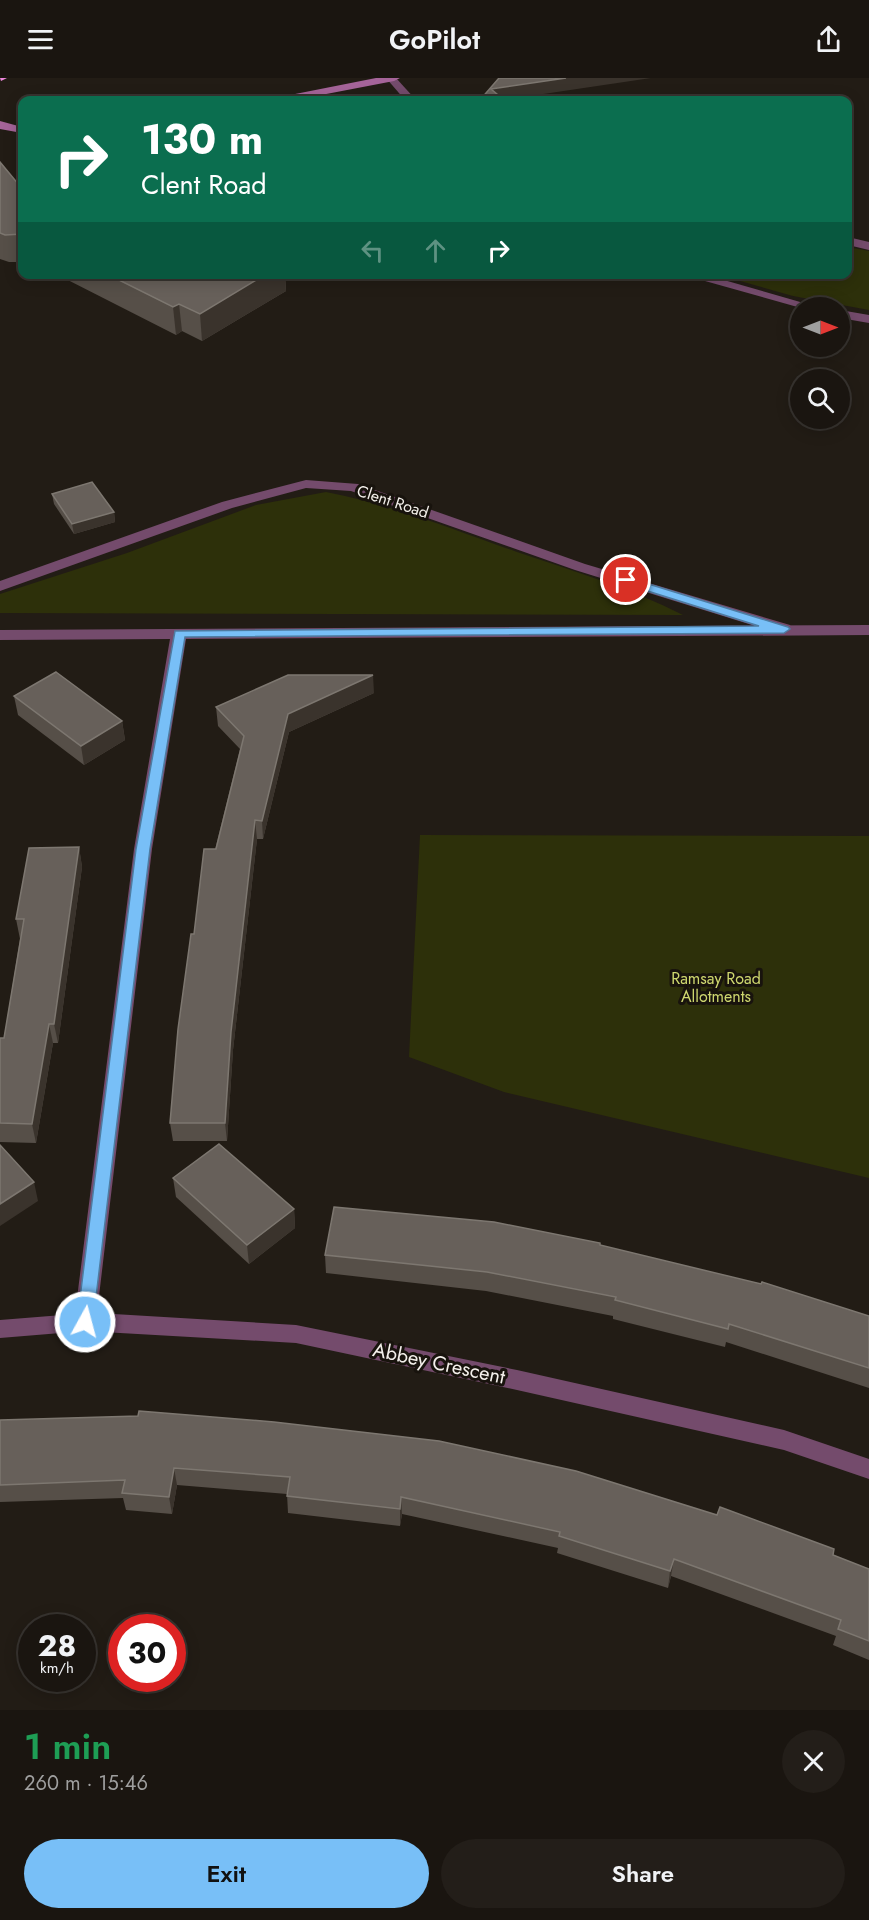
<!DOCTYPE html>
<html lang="en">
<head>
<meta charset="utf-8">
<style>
  :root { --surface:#1a1510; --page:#231e19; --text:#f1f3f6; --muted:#9f9f9f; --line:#383430; --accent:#78bff7 }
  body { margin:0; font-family:Jost,sans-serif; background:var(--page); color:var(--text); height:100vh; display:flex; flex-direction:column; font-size:22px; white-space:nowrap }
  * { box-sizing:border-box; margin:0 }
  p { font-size:20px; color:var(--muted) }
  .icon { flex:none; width:33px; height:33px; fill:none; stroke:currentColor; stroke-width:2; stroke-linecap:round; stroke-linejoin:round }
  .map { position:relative; height:1632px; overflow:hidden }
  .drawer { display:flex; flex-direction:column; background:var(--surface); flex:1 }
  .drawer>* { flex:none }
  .banner { position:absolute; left:18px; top:18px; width:834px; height:183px; border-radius:12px; box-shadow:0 3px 15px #0003,0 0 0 2px var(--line); background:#0b6e4f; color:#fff; overflow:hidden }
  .needle { width:39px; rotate:90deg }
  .tools { position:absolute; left:790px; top:219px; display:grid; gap:12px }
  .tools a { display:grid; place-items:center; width:60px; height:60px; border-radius:50%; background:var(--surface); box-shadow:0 3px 15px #0003,0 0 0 2px var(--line); font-size:30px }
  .speed { position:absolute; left:18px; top:1536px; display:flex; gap:12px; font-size:30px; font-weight:700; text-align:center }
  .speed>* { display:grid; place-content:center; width:78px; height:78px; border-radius:50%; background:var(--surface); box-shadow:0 3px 15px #0003,0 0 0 2px var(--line); line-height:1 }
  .speed small { font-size:15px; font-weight:400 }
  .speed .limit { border:9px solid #d22; background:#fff; color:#111 }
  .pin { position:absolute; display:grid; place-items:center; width:51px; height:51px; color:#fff; margin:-26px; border:3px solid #fff; border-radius:50%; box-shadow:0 2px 6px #0007 }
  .me { position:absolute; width:66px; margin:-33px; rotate:7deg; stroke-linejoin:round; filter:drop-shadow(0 0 4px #0008) }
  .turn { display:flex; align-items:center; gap:21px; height:126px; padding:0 24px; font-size:27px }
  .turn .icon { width:78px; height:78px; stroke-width:2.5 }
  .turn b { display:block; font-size:42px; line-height:51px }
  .lanes { display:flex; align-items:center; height:57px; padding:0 24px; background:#0003; justify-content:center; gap:30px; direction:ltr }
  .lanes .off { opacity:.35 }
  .round { display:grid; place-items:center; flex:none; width:63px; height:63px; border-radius:32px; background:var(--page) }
  .summary { display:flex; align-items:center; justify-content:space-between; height:102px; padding:0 24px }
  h1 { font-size:36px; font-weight:600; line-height:45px; color:#1e9e55 }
  .action { display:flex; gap:12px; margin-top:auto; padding:12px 24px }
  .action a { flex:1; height:69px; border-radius:36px; background:var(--accent); color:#111; font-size:24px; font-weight:600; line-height:69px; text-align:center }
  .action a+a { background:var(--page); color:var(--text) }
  header { display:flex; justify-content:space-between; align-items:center; height:78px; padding:0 24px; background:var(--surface); font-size:27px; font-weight:600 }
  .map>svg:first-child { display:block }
</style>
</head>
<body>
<header><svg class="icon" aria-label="menu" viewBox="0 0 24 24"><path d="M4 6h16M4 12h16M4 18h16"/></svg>GoPilot<svg class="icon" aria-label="share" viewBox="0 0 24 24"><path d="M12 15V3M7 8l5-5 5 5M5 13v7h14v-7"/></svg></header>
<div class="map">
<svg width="869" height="1632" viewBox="0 0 869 1632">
  <rect width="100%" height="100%" fill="#221c15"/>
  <g fill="#2d300a">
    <polygon points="848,169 869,173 869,232 793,218 719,197 848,196"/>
    <path d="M326,414c65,12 128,38 191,60 56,19 113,36 166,63l-683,-2v-19l127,-41 129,-48z"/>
    <polygon points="420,757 869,758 869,1100 504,1014 409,979"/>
  </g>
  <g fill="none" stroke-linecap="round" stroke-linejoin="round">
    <g fill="#744b6c" fill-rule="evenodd">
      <polygon points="848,159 869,164 869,172 848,167"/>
      <polygon points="306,402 358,406 585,486 790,547 792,551 790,555 778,555 575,492 351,413 306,410 232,430 0,513 0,503 222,424"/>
    </g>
    <g fill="#744b6c" fill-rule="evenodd">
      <polygon points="386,0 396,0 416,22 405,22"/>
      <polygon points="680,196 703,196 821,230 801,230"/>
      <polygon points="840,232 869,237 869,245 840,240"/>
      <polygon points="869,547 869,557 186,561 152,771 97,1235 296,1247 517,1292 784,1352 869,1381 869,1401 784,1372 517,1312 296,1265 85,1253 0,1260 0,1242 75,1236 134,771 170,561 0,562 0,552"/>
    </g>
    <g fill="#a56499" fill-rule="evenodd">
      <polygon points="376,0 400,0 394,3 295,22 274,22 280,19"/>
      <polygon points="0,43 22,49 22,55 0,51"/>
    </g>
    <polygon fill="#e8d" fill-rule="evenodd" points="0,0 7,0 1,3"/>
  </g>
  <g fill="#564f48">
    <polygon points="0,84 19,107 22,106 22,184 9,184 0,181"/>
    <polygon points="56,196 285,196 286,213 202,263 182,253 176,257"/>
    <polygon points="52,416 114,434 115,444 74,456 54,426"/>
    <polygon points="374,615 289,654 263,761 257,761 233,972 227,1063 173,1063 170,1045 194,856 240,671 218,648 216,629"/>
    <polygon points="14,618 122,643 125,662 84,687 18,637"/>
    <polygon points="79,769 82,789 58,965 53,965 36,1065 0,1064 0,960 4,960 20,861 16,841"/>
    <polygon points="173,1100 294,1131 295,1150 249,1186 176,1119"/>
    <polygon points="600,1167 869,1238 869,1310 726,1264 725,1269 613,1241 613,1238 486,1213 326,1195 325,1177"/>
    <polygon points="0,1342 833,1477 869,1491 869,1582 833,1567 836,1558 671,1498 668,1510 557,1475 558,1470 402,1436 400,1448 288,1435 287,1416 177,1407 172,1436 126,1432 123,1420 0,1424"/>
  </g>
  <g fill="#3a332c">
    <polygon points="566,0 651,0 503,22 491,11"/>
    <polygon points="266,196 285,196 286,213 202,263 200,236"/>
    <polygon points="179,226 182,253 176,257 173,229"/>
    <polygon points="114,434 115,444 74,456 72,446"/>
    <polygon points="373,597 374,615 289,654 263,761 262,743 288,636"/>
    <polygon points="122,643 125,662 84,687 81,668"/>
    <polygon points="255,742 257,761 233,972 227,1063 225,1045 231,954"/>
    <polygon points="79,769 82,789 58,965 54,946"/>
    <polygon points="49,946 53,965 36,1065 32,1046"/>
    <polygon points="34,1104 38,1123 0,1148 0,1126"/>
    <polygon points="294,1131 295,1150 249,1186 247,1167"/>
    <polygon points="174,1390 177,1407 172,1436 169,1419"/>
    <polygon points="401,1419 402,1436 400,1448 400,1431"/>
    <polygon points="674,1481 671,1498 668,1510 670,1493"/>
  </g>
  <g fill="#67605a" stroke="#7d7770" stroke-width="1.5">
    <polygon points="499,0 566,0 491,11 504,22 480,22"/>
    <polygon points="0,84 19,107 22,106 22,156 5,157 0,155"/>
    <polygon points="107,196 266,196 200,236 179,226 173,229"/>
    <polygon points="92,404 114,434 72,446 52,416"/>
    <polygon points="56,594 122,643 81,668 14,618"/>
    <polygon points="288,597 373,597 288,636 262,743 255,742 231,954 225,1045 170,1045 178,951 191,856 194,856 204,771 216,771 244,658 216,629"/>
    <polygon points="79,769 54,946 49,946 32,1046 0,1045 0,960 4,960 24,841 16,841 29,770"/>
    <polygon points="219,1066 294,1131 247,1167 173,1100"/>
    <polygon points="0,1067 34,1104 0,1126"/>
    <polygon points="334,1129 494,1144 600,1165 600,1167 761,1206 762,1204 869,1238 869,1290 729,1246 728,1251 615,1222 616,1219 487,1194 325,1177"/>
    <polygon points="139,1333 274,1344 439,1363 576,1393 717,1437 720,1429 834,1471 833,1477 869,1491 869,1563 838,1551 841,1542 674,1481 670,1493 559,1458 560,1454 401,1419 400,1431 287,1418 290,1399 174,1390 169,1419 122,1415 125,1402 0,1407 0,1342 138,1338"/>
  </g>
  <polygon fill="#78bff7" stroke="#4e7ca1" stroke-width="1.5" points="626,499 788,549 790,551 784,555 185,559 150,771 93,1244 91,1249 85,1251 79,1249 77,1244 136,771 175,553 759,548 622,505 620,502"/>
  <g text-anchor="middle" stroke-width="6" stroke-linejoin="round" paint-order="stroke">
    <g font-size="16" fill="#f4f0eb" stroke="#18130d">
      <text transform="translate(393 423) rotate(18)" y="6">Clent Road</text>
    </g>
    <g font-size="16" fill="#cfd86f" stroke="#18130d">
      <text x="716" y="906">Ramsay Road<tspan x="716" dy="18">Allotments</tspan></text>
    </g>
    <g font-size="20" fill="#f4f0eb" stroke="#18130d">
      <text transform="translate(439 1285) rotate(12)" y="7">Abbey Crescent</text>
    </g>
  </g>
</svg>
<div class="tools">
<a><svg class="needle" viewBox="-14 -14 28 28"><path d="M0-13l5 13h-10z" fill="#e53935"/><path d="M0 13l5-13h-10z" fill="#9f9f9f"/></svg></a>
<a><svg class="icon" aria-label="search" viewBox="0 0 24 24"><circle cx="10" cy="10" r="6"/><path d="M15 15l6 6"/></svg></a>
</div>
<div class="speed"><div>28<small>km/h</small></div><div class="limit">30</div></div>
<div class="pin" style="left:626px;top:502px;background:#d93025"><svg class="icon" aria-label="arrive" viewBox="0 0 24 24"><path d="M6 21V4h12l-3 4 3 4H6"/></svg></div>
<svg class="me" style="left:85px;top:1244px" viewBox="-20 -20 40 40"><circle r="17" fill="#78bff7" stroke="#fff" stroke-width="3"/><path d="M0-11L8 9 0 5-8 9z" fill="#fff"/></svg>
<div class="banner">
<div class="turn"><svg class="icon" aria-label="right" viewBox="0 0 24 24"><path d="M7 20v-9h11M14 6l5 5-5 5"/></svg><div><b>130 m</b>Clent Road</div></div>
<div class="lanes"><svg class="icon off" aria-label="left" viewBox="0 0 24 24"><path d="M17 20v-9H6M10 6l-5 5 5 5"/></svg><svg class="icon off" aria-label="ahead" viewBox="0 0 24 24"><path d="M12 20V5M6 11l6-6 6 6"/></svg><svg class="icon" aria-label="right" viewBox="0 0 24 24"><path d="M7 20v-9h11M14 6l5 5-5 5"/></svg></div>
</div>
</div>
<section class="drawer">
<div class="summary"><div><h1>1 min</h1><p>260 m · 15:46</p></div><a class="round"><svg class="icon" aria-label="close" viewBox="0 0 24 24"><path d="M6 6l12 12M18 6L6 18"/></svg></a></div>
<div class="action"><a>Exit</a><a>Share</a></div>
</section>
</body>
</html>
